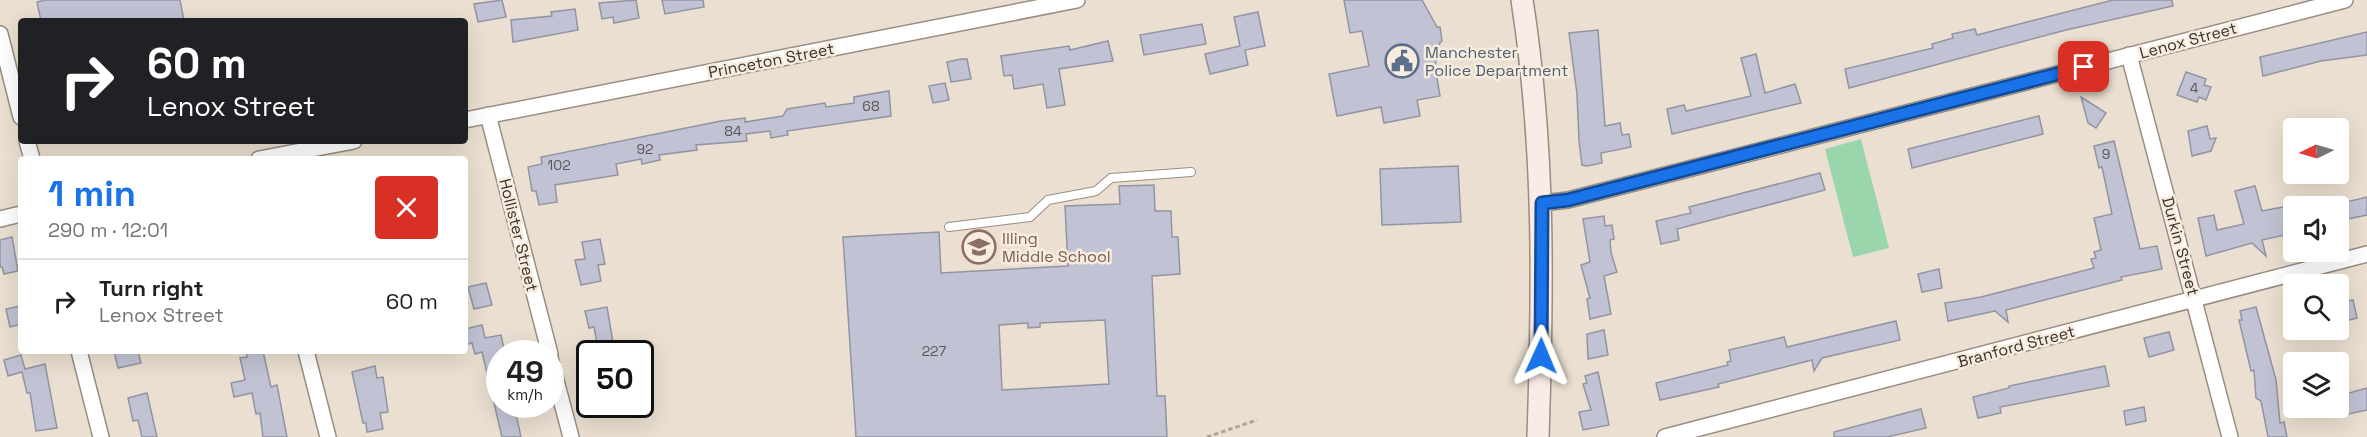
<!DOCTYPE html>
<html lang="en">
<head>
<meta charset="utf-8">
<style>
  :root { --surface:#fff; --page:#f6f6f6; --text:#202124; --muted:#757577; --line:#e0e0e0; --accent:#1a73e8 }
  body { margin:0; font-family:"Space Grotesk",sans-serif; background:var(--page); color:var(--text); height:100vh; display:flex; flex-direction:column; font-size:22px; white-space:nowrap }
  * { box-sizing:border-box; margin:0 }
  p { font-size:20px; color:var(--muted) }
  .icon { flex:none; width:33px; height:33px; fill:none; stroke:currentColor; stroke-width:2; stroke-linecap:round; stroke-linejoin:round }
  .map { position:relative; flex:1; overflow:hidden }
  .drawer { position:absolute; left:18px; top:156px; width:450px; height:198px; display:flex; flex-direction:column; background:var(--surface); border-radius:6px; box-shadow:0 6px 24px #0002 }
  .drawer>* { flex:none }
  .top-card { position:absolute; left:18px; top:18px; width:450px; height:126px; border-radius:6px; box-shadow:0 6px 24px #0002; background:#202124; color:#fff; overflow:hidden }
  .needle { width:39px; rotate:265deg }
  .controls { position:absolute; left:2283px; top:118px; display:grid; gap:12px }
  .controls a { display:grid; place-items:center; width:66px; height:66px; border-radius:6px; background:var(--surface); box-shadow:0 6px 24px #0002; font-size:30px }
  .speed { position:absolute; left:486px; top:340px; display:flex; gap:12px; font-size:30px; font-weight:700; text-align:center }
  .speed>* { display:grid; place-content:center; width:78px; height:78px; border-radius:50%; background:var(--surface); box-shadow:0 6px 24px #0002; line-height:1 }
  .speed small { font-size:15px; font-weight:400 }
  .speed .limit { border:3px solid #111; border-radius:9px; background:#fff; color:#111 }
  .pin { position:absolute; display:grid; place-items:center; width:51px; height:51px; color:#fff; margin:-26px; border-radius:12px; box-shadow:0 3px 9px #0006 }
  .me { position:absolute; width:66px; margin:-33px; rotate:1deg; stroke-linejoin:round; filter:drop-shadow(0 0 4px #0008) }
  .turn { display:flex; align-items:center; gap:21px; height:126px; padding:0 30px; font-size:27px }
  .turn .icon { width:78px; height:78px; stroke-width:2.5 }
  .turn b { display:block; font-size:42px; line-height:51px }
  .round { display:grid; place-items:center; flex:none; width:63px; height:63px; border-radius:6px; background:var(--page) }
  .headline { display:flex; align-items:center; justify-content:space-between; height:102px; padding:0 30px }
  h1 { font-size:36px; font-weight:800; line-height:45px; color:var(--accent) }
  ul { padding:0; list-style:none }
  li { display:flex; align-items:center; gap:18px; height:84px; padding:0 30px; border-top:2px solid var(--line) }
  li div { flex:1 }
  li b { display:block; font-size:22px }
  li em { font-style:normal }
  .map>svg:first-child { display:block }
</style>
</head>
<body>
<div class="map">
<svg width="2367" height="437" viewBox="0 0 2367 437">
  <rect width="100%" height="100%" fill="#eadfd0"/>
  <polygon fill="#9ad6ab" points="1861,139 1889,248 1853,257 1825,149"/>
  <g fill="#c1c3d4" stroke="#9294a3" stroke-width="1.5" fill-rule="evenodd">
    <polygon points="45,0 180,0 184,21 41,21 37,2"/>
    <polygon points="502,0 506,17 478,22 474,4"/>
    <polygon points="636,0 639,18 614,23 613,17 602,19 599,3"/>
    <polygon points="662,0 703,0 704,7 665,14"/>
    <polygon points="1344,0 1422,0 1437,27 1440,27 1442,41 1440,42 1435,66 1440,96 1417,100 1420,116 1384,123 1381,107 1337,116 1329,74 1369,66 1362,31 1350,33"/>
    <polygon points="2113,0 2172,0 2173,6 2066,30 1849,88 1845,69 1933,48 1932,44 1953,38 1952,34 1975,29 1977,35"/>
    <polygon points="575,9 578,30 513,42 511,20 552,16 551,12"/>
    <polygon points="1258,12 1265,46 1245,50 1248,65 1210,74 1205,54 1240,46 1234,17"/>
    <polygon points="1202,24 1206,44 1144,55 1140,35"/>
    <polygon points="1598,30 1605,126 1620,123 1622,135 1629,134 1631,147 1601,153 1602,163 1587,166 1582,165 1579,141 1577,94 1569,33"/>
    <polygon points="2367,32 2367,55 2321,61 2263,76 2260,57"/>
    <polygon points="1108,41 1113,61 1059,69 1065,105 1047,108 1043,84 1014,89 1012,75 1004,76 1001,56 1069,46 1070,50"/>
    <polygon points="1756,54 1765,93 1795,84 1801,103 1672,134 1667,109 1684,105 1686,111 1751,96 1741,58"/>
    <polygon points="961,59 967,59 971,79 951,82 947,62"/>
    <polygon points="2186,72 2206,79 2204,85 2211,87 2206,100 2199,97 2197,102 2177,95"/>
    <polygon points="945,83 949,100 933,103 929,86"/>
    <polygon points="889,91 891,116 787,131 788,135 771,138 770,131 746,134 747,141 696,145 697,150 659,155 660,160 642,164 641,159 616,164 618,175 555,185 557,202 539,205 536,191 532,191 528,167 542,164 541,157 721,121 745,118 745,122 783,116 787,109 825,103 826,107 854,103 854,97"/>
    <polygon points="2081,97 2106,113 2096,128 2088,123"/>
    <polygon points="2039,116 2043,134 1912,168 1908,149"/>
    <polygon points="2207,126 2210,139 2216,138 2211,151 2192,156 2188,131"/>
    <polygon points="2114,141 2140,249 2157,246 2162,269 2121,277 2122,280 2006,310 2008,322 1995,311 1948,321 1945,303 1981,297 2094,268 2091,259 2096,258 2094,252 2101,250 2094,218 2112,214 2102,167 2099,168 2094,146"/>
    <polygon points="1458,166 1461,222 1382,225 1380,169"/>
    <polygon points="1820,173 1825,190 1677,229 1679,240 1661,244 1656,221 1691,213 1689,207"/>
    <path d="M1154,185l1,26h16l1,26h6l2,37 -28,2 5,120h8l2,41h-311l-13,-200 96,-5 2,41 127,-7 -3,-60 55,-2 -1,-18zM1105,320l4,64 -107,6 -3,-65 29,-2v5l12,-1v-4z"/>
    <polygon points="2255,186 2262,211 2294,205 2294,233 2262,240 2266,256 2252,243 2206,256 2198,218 2214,215 2217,230 2244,224 2235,191"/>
    <polygon points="2367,197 2367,215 2338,221 2338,204"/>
    <polygon points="1604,216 1605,226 1612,225 1614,239 1610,240 1611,253 1617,272 1604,276 1611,314 1590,319 1587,299 1590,298 1581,265 1590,262 1583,219"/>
    <polygon points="12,237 18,271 4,274 2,267 0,267 0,240"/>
    <polygon points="600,239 605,264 598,265 601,281 581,285 575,260 585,259 582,242"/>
    <polygon points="1939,269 1942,288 1922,292 1918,274"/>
    <polygon points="486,283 492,305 474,309 468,287"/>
    <polygon points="2353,300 2357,318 2338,323 2338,303"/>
    <polygon points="21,306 21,324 10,327 6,309"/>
    <polygon points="607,307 615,354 599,354 594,327 589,328 585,311"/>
    <polygon points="2256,307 2276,380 2280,423 2284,422 2287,437 2268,437 2261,401 2256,398 2254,370 2251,371 2239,320 2242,320 2240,311"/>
    <polygon points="1896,321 1900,340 1822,358 1814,371 1812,360 1718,384 1719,387 1660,400 1656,383 1728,365 1727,362 1731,361 1729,350 1784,337 1787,347"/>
    <polygon points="482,325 485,338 501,335 505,354 500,354 500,405 514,405 521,437 502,437 482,352 475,354 472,343 465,345 465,329"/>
    <polygon points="1604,330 1608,355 1588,359 1587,334"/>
    <polygon points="2169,332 2174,350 2149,357 2144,338"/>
    <polygon points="114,351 138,351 141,363 118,368"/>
    <polygon points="246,351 263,351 271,387 277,385 287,437 263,437 260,413 256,414 252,393 234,397 231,383 245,380 240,358 247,357"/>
    <polygon points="21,355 25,369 45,364 57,428 36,431 30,393 27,393 22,372 8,376 4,360"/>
    <polygon points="375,366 377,378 383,377 388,412 380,413 383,429 367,432 366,423 363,423 352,372"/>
    <polygon points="2105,366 2109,386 2000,407 2001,413 1978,418 1973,397 2009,388 2009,386"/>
    <polygon points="1598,372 1609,425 1583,430 1579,412 1591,410 1583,384 1587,383 1585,376"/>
    <polygon points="2367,388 2367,410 2338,416 2338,396"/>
    <polygon points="147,393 157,437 142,437 138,420 133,421 128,398"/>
    <polygon points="2144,407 2146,421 2126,425 2124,411"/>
    <polygon points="1921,409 1926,428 1887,437 1834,437 1834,432"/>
  </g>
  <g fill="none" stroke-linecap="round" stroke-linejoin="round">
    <defs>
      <polyline id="service" points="949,227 1030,217 1048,200 1096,191 1111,178 1191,172"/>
      <g id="minor">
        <polyline points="0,34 21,117"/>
        <polyline points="2129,55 2230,437"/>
        <polyline points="488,115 550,354"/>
        <polyline points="465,120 1077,0"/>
        <polyline points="27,141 32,159"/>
        <polyline points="259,159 354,141"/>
        <polyline points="1542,203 1568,200 2345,0"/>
        <polyline points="0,219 21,214"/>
        <polyline points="79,351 101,437"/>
        <polyline points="306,351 328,437"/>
        <polyline points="550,358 571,437"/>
        <polyline points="1665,437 2367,254"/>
      </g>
      <path id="secondary" d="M1522,0c23,147 21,288 16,437"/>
    </defs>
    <use href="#service" stroke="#988d80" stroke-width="10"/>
    <use href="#minor" stroke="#988d80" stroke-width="18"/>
    <use href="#secondary" stroke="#988d80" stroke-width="24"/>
    <polyline stroke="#aba397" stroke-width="3" stroke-dasharray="4.5 3" stroke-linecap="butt" points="1207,437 1257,420"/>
    <use href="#service" stroke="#fff" stroke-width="8"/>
    <use href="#minor" stroke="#fff" stroke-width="15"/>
    <use href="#secondary" stroke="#faebe6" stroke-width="21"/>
  </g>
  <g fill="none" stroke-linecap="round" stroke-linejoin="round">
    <defs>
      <polyline id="route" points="1541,356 1542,203 1568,200 2084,67"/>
    </defs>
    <use href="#route" stroke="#114b97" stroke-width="15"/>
    <use href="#route" stroke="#1a73e8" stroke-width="10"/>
  </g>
  <defs>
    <symbol id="civic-ring" viewBox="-11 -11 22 22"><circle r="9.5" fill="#f7ecdd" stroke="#5c6f8a" stroke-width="1.5"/><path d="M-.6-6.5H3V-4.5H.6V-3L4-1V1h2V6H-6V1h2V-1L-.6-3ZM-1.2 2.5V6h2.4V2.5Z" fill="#5c6f8a"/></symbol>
    <symbol id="school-ring" viewBox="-11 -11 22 22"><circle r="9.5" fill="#f7ecdd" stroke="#8d6e63" stroke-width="1.5"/><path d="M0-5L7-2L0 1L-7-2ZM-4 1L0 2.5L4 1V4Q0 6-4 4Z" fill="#8d6e63"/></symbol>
  </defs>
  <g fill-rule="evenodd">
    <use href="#civic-ring" x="1383" y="42" width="38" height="38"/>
    <use href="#school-ring" x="960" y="228" width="38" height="38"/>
  </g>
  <g text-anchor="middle" stroke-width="5" stroke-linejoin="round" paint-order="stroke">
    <g font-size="14" fill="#595656">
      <text x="2194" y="93">4</text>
      <text x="871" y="111">68</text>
      <text x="733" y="136">84</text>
      <text x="645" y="154">92</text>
      <text x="2106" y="159">9</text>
      <text x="559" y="170">102</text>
      <text x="934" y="356">227</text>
    </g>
    <g font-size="16" fill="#36322c" stroke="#f7ecdd">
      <text transform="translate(2188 40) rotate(-15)" y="6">Lenox Street</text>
      <text transform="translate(771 60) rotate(-11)" y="6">Princeton Street</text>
      <text transform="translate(519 235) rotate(76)" y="6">Hollister Street</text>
      <text transform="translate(2181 246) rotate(75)" y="6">Durkin Street</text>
      <text transform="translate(2016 346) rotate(-15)" y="6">Branford Street</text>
    </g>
    <g font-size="16" fill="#4e5e75" stroke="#f7ecdd" text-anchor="start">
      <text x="1425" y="58">Manchester<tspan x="1425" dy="18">Police Department</tspan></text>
    </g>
    <g font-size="16" fill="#785e54" stroke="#f7ecdd" text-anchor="start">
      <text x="1002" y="244">Illing<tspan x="1002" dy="18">Middle School</tspan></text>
    </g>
  </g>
</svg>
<div class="controls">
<a><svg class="needle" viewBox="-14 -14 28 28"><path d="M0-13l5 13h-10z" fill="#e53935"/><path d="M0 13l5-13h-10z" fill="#757577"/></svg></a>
<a><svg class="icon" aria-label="sound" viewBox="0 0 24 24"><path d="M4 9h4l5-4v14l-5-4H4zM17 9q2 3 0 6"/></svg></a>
<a><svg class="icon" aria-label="search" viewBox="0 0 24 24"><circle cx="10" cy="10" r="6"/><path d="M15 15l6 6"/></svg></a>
<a><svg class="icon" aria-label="layers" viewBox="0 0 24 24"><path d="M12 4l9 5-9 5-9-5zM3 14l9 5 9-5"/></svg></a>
</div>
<div class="speed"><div>49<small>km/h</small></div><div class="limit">50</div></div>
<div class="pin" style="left:2084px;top:67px;background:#d93025"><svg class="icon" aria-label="arrive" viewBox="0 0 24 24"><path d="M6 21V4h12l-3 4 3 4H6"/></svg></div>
<svg class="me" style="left:1541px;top:356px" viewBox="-20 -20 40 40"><path d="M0-17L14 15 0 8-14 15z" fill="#1a73e8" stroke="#fff" stroke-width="4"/></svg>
<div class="top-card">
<div class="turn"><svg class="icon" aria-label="right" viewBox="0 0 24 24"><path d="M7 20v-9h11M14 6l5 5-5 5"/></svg><div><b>60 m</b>Lenox Street</div></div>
</div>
<section class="drawer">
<div class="headline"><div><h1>1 min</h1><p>290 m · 12:01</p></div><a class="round" style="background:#d93025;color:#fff"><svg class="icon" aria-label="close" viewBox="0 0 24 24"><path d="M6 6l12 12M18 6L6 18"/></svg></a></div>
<ul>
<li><svg class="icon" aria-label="right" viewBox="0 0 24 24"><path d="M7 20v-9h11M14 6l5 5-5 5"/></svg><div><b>Turn right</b><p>Lenox Street</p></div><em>60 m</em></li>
</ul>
</section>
</div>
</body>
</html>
